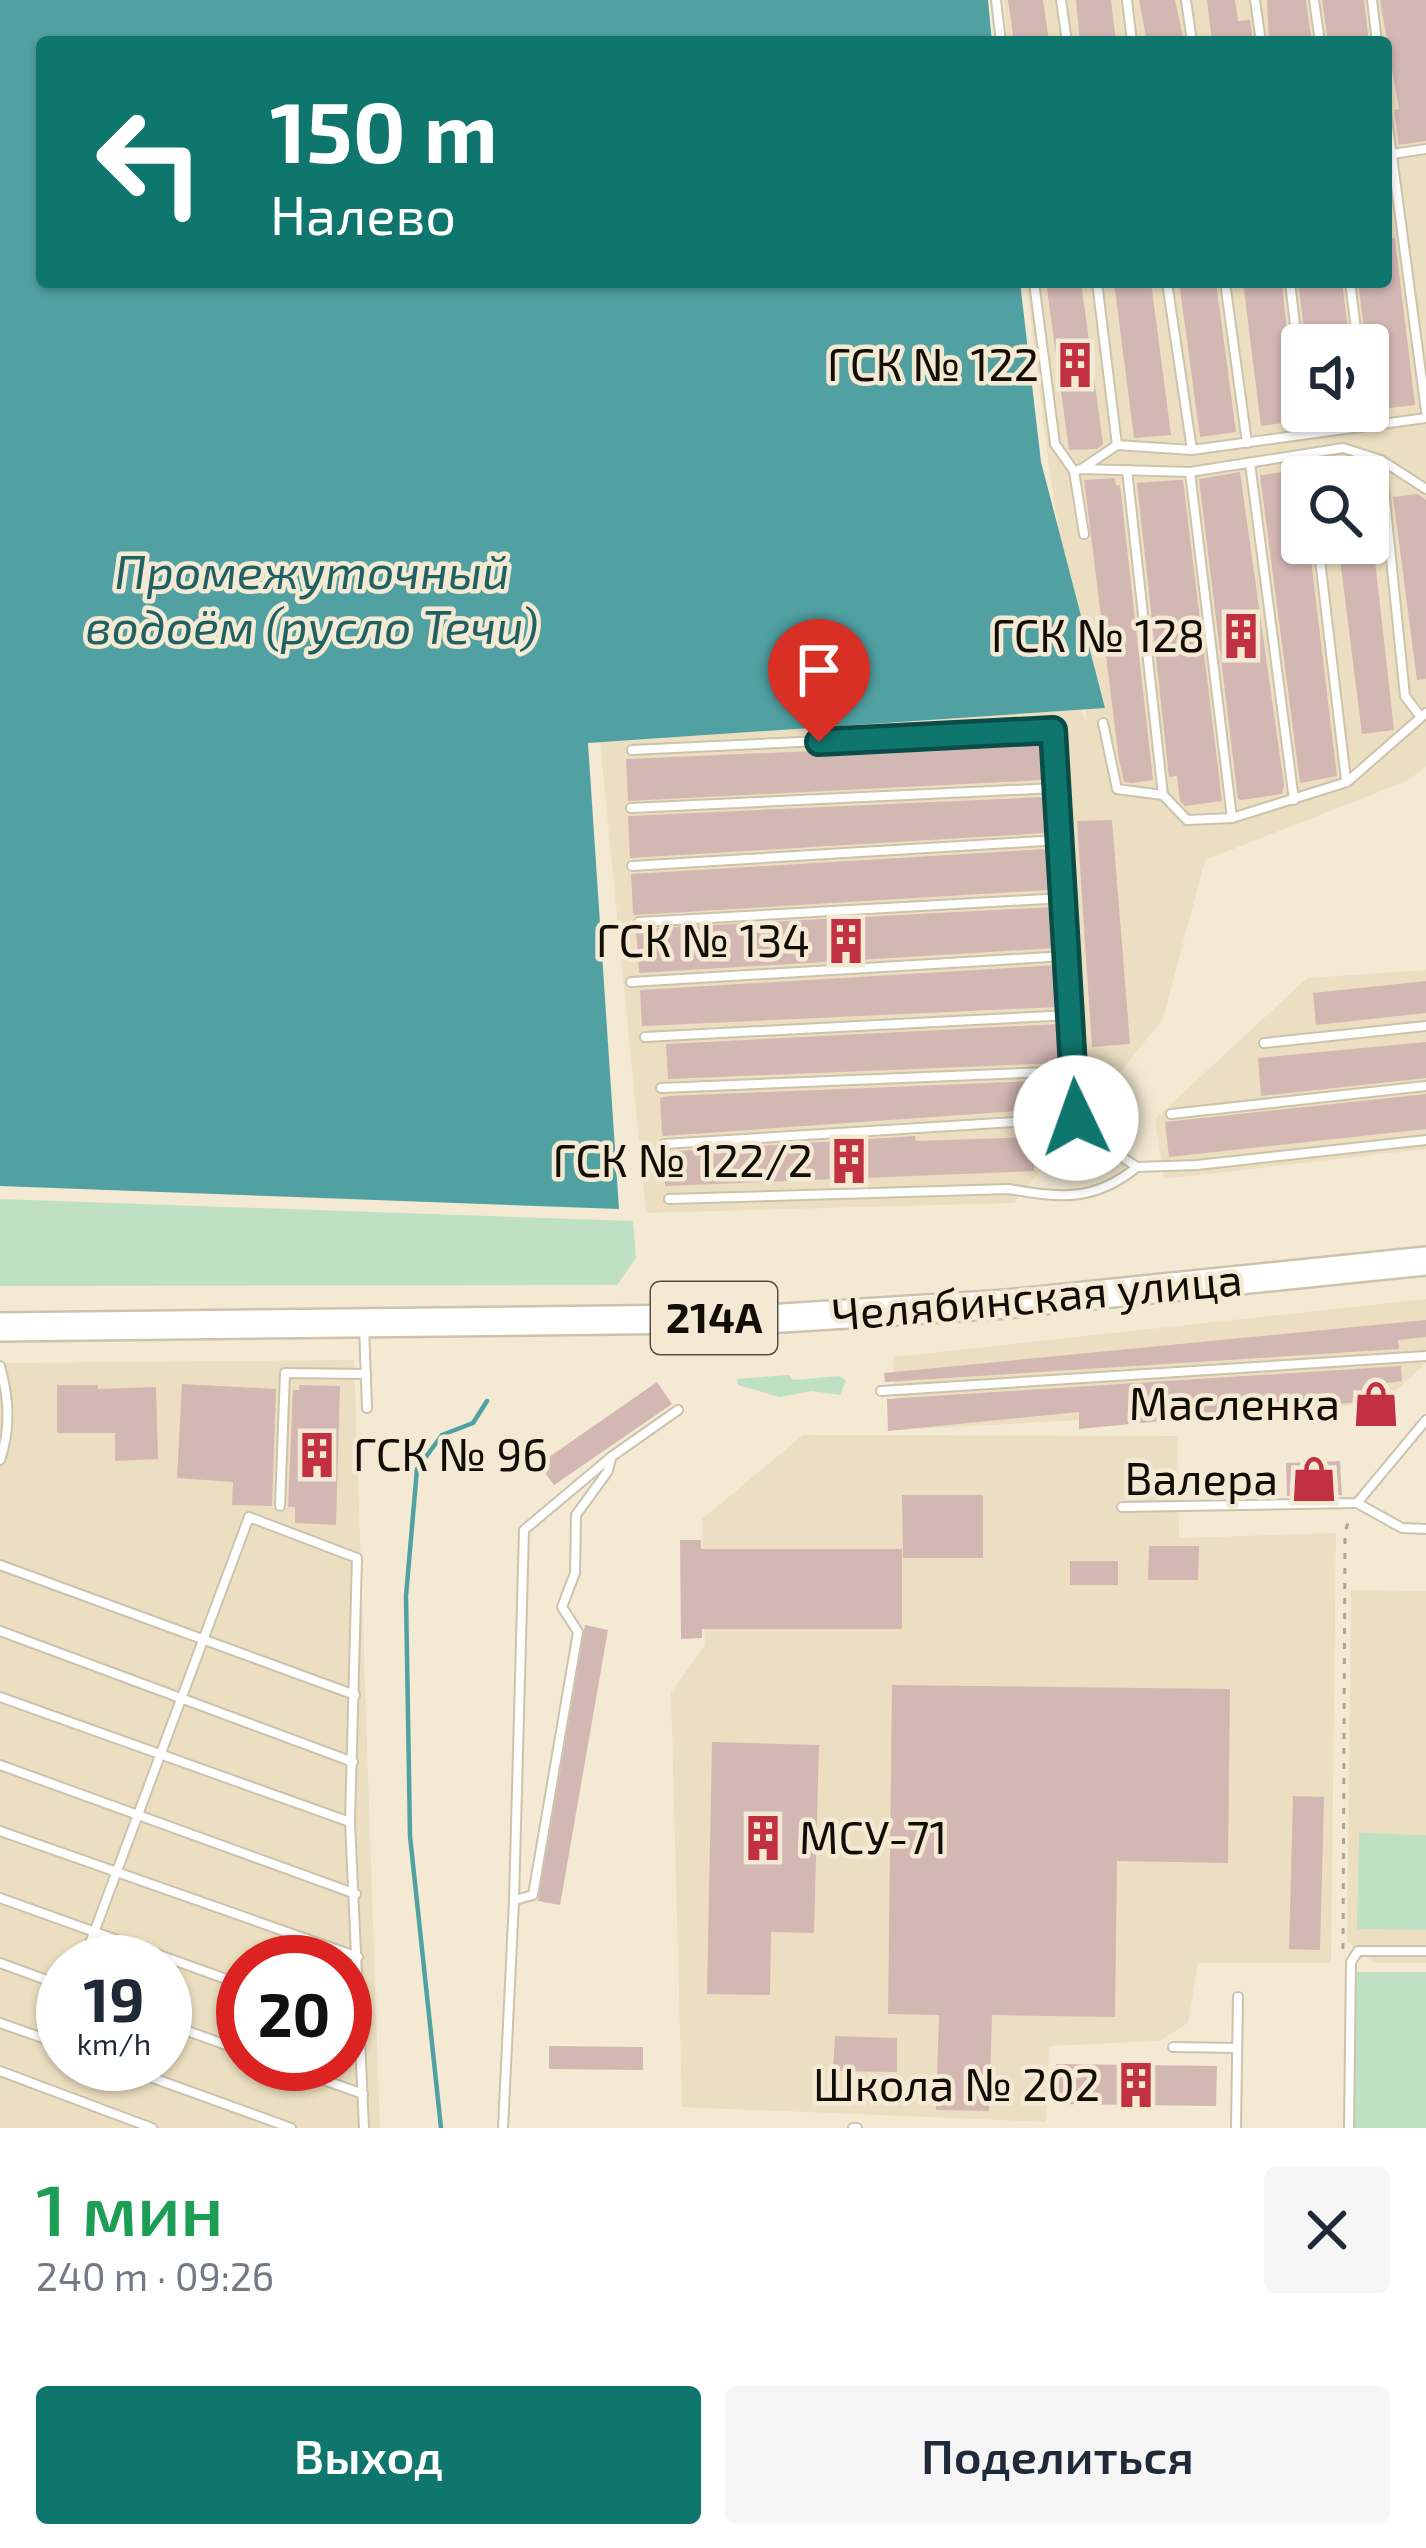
<!DOCTYPE html>
<html lang="ru">
<head>
<meta charset="utf-8">
<style>
  :root { --surface:#fff; --page:#f6f6f7; --text:#1f2937; --muted:#747a83; --accent:#0f766e }
  body { margin:0; font-family:"Exo 2",sans-serif; background:var(--page); color:var(--text); height:100vh; display:flex; flex-direction:column; font-size:45px; white-space:nowrap }
  * { box-sizing:border-box; margin:0 }
  p { font-size:39px; color:var(--muted) }
  .icon { flex:none; width:66px; height:66px; fill:none; stroke:currentColor; stroke-width:2; stroke-linecap:round; stroke-linejoin:round }
  .map { position:relative; height:2128px; overflow:hidden }
  .sheet { display:flex; flex-direction:column; background:var(--surface); flex:1 }
  .sheet>* { flex:none }
  .banner { position:absolute; left:36px; top:36px; width:1356px; height:252px; border-radius:12px; box-shadow:0 3px 9px #0004; background:#0f766e; color:#fff; overflow:hidden }
  .tools { position:absolute; left:1281px; top:324px; display:grid; gap:24px }
  .tools a { display:grid; place-items:center; width:108px; height:108px; border-radius:12px; background:var(--surface); box-shadow:0 3px 9px #0004; font-size:60px }
  .speed { position:absolute; left:36px; top:1935px; display:flex; gap:24px; font-size:60px; font-weight:700; text-align:center }
  .speed>* { display:grid; place-content:center; width:156px; height:156px; border-radius:50%; background:var(--surface); box-shadow:0 3px 9px #0004; line-height:1 }
  .speed small { font-size:30px; font-weight:400 }
  .speed .limit { border:18px solid #d22; background:#fff; color:#111 }
  .pin { position:absolute; display:grid; place-items:center; width:102px; height:102px; color:#fff; margin:-123px -51px; border-radius:50% 50% 50% 0; rotate:-45deg; box-shadow:0 0 12px #0007 }
  .pin .icon { rotate:45deg }
  .me { position:absolute; width:132px; margin:-66px; rotate:357deg; stroke-linejoin:round; filter:drop-shadow(0 0 9px #0008) }
  .turn { display:flex; align-items:center; gap:42px; height:252px; padding:0 36px; font-size:54px }
  .turn .icon { width:156px; height:156px; stroke-width:2.5 }
  .turn b { display:block; font-size:84px; line-height:102px }
  .round { display:grid; place-items:center; flex:none; width:126px; height:126px; border-radius:12px; background:var(--page) }
  .head { display:flex; align-items:center; justify-content:space-between; height:204px; padding:0 36px }
  h1 { font-size:72px; font-weight:600; line-height:90px; color:#1e9e55 }
  .button { display:flex; gap:24px; margin-top:auto; padding:24px 36px }
  .button a { flex:1; height:138px; border-radius:12px; background:var(--accent); color:#fff; font-size:48px; font-weight:600; line-height:138px; text-align:center }
  .button a+a { background:var(--page); color:var(--text) }
  .map>svg:first-child { display:block }
</style>
</head>
<body>
<div class="map">
<svg width="1426" height="2128" viewBox="0 0 1426 2128">
  <rect width="100%" height="100%" fill="#f4ead3"/>
  <g fill="#ecdfc1" fill-rule="evenodd">
    <path d="M1004,0h422v767l-19,14 -202,79 -42,159 -149,184 -368,10 -46,-471 480,-33 7,13 -38,-255 -23,-185h360v-240h-379zM1302,345h66v66h-66zM1302,477h66v66h-66z"/>
    <polygon points="1426,970 1426,1149 1164,1179 1155,1119 1307,978"/>
    <polygon points="1426,1299 1426,1363 1382,1404 896,1430 893,1357"/>
    <path d="M354,1360l26,768h-380v-765zM63,1962h102v102h-102zM243,1962h102v102h-102z"/>
    <polygon points="803,1435 1178,1436 1179,1538 1336,1533 1331,1963 1198,1963 1188,2023 1160,2041 1049,2046 1046,2122 682,2107 671,1692 705,1645 702,1519"/>
    <polygon points="1351,1590 1426,1591 1426,1963 1374,1963 1347,1941"/>
  </g>
  <g fill="#c0e0c3">
    <polygon points="0,1199 633,1221 636,1258 617,1285 0,1286"/>
    <polygon points="789,1375 793,1380 839,1376 846,1380 840,1395 812,1391 779,1397 738,1385 737,1379"/>
    <polygon points="1359,1833 1426,1835 1426,1930 1357,1929"/>
    <rect x="1355" y="1972" width="71" height="156"/>
  </g>
  <polygon fill="#51a1a3" points="0,0 988,0 992,42 42,42 42,282 1020,282 1041,462 1105,708 588,743 619,1209 0,1186"/>
  <g fill="none" stroke-linecap="round" stroke-linejoin="round">
    <polyline stroke="#51a1a3" stroke-width="4.5" points="441,2128 410,1836 406,1596 417,1469 442,1435 473,1423 487,1401"/>
  </g>
  <g fill="#d3b7b3">
    <polygon points="1008,0 1043,0 1049,42 1014,42"/>
    <polygon points="1076,0 1111,0 1116,42 1080,42"/>
    <polygon points="1139,0 1175,0 1184,42 1147,42"/>
    <polygon points="1207,0 1235,0 1238,21 1250,20 1253,42 1212,42"/>
    <polygon points="1267,0 1306,0 1312,42 1269,42"/>
    <polygon points="1322,0 1364,0 1369,42 1328,42"/>
    <polygon points="1380,0 1426,0 1426,141 1399,145 1394,110 1399,109"/>
    <polygon points="1386,238 1395,238 1415,405 1381,409 1374,345 1366,345 1358,282 1386,282"/>
    <polygon points="1046,282 1081,282 1103,444 1097,449 1069,450"/>
    <polygon points="1114,282 1151,282 1171,435 1134,438"/>
    <polygon points="1179,282 1216,282 1236,432 1200,437"/>
    <polygon points="1243,282 1282,282 1296,421 1261,426"/>
    <polygon points="1298,282 1342,282 1350,345 1306,345"/>
    <polygon points="1359,462 1364,477 1319,477 1318,467"/>
    <polygon points="1299,470 1302,543 1309,543 1337,776 1300,783 1260,475"/>
    <polygon points="1240,472 1284,785 1282,794 1242,800 1238,799 1199,479"/>
    <polygon points="1115,478 1116,486 1120,485 1153,780 1132,783 1124,782 1119,760 1084,480"/>
    <polygon points="1177,480 1183,480 1222,801 1185,806 1180,801 1177,776 1169,777 1137,483"/>
    <polygon points="1418,494 1426,500 1426,679 1417,680 1393,497"/>
    <polygon points="1338,543 1373,543 1394,730 1362,734"/>
    <polygon points="1045,741 1047,779 1042,780 628,801 626,759"/>
    <polygon points="1043,797 1045,833 630,858 628,816"/>
    <polygon points="1112,820 1130,1044 1092,1047 1077,821"/>
    <polygon points="1047,849 1049,890 634,915 633,912 631,874"/>
    <polygon points="1053,907 1056,948 639,973 636,929"/>
    <polygon points="1058,965 1058,1007 642,1026 640,990"/>
    <polygon points="1426,981 1426,1013 1316,1025 1313,993"/>
    <polygon points="1059,1024 1059,1063 668,1079 666,1044"/>
    <polygon points="1426,1042 1426,1078 1261,1096 1258,1058"/>
    <polygon points="1060,1080 1062,1108 663,1136 662,1132 660,1098 669,1096"/>
    <polygon points="1426,1094 1426,1129 1169,1157 1165,1122"/>
    <polygon points="915,1136 916,1141 1033,1137 1034,1171 665,1186 664,1152"/>
    <polygon points="1426,1320 1426,1337 1398,1340 1399,1349 885,1382 884,1373"/>
    <polygon points="1401,1366 1402,1381 1379,1384 1380,1400 1079,1429 1079,1412 888,1431 887,1399"/>
    <polygon points="657,1382 672,1404 554,1485 539,1464"/>
    <polygon points="182,1384 276,1389 272,1506 232,1505 233,1482 177,1478"/>
    <polygon points="57,1385 98,1385 98,1389 156,1387 158,1459 115,1461 115,1433 57,1433"/>
    <polygon points="299,1385 340,1386 336,1525 295,1523 295,1507 288,1507 293,1390 299,1390"/>
    <polygon points="1340,1461 1342,1495 1287,1496 1286,1463"/>
    <polygon points="902,1495 983,1495 983,1558 903,1558"/>
    <polygon points="680,1540 701,1540 701,1549 902,1549 902,1629 702,1629 702,1638 681,1639"/>
    <polygon points="1149,1546 1199,1546 1198,1580 1148,1580"/>
    <rect x="1070" y="1561" width="48" height="24"/>
    <polygon points="585,1625 608,1630 560,1905 538,1901"/>
    <polygon points="892,1685 1230,1689 1228,1863 1117,1861 1115,2017 992,2015 989,2111 936,2110 939,2015 888,2014"/>
    <polygon points="712,1742 819,1745 814,1933 771,1932 770,1995 707,1994"/>
    <polygon points="1293,1796 1324,1797 1320,1950 1289,1949"/>
    <polygon points="835,2036 897,2038 897,2072 833,2071"/>
    <polygon points="549,2046 643,2047 643,2070 549,2069"/>
    <polygon points="1056,2064 1217,2066 1216,2106 1056,2104"/>
  </g>
  <g fill="none" stroke-linecap="round" stroke-linejoin="round">
    <defs>
      <g id="service">
        <polyline points="996,0 1001,42"/>
        <polyline points="1061,0 1067,42"/>
        <polyline points="1127,0 1132,42"/>
        <polyline points="1186,0 1192,42"/>
        <polyline points="1255,0 1261,42"/>
        <polyline points="1314,0 1320,42"/>
        <polyline points="1372,0 1377,42"/>
        <polyline points="1386,111 1426,411"/>
        <polyline points="1392,154 1426,149"/>
        <polyline points="1034,282 1055,444 1074,471"/>
        <polyline points="1097,282 1117,445"/>
        <polyline points="1167,282 1192,450"/>
        <polyline points="1225,282 1247,443"/>
        <polyline points="1290,282 1302,385"/>
        <polyline points="1350,282 1358,345"/>
        <polyline points="1305,411 1308,434"/>
        <polyline points="1366,411 1368,426"/>
        <polyline points="1308,454 1311,477"/>
        <polyline points="1381,460 1405,696 1420,716"/>
        <polyline points="1250,463 1294,800"/>
        <polyline points="1083,468 1117,445 1192,450 1426,418"/>
        <polyline points="1127,470 1163,795"/>
        <polyline points="1190,472 1232,818"/>
        <polyline points="1084,534 1074,471 1081,469 1190,472 1343,448 1381,460 1426,489"/>
        <polyline points="1318,543 1346,780"/>
        <polyline points="1103,723 1117,789 1163,795 1187,820 1232,818 1347,782 1426,713"/>
        <polyline points="632,750 1053,730 1076,1118 1090,1136 1137,1167 1197,1165 1426,1140"/>
        <polyline points="631,808 1056,788"/>
        <polyline points="632,866 1059,840"/>
        <polyline points="639,922 1063,898"/>
        <polyline points="631,982 1066,956"/>
        <polyline points="645,1037 1070,1015"/>
        <polyline points="1264,1043 1426,1026"/>
        <polyline points="661,1088 1073,1071"/>
        <polyline points="1171,1114 1426,1086"/>
        <polyline points="664,1144 1076,1118"/>
        <path d="M669,1199l340,-10c52,9 85,13 128,-22"/>
        <polyline points="364,1326 367,1408"/>
        <path d="M0,1366c9,32 11,62 0,94"/>
        <polyline points="881,1391 1426,1356"/>
        <polyline points="1357,1503 1402,1528 1426,1529"/>
        <polyline points="280,1506 285,1373 366,1374"/>
        <polyline points="1122,1507 1357,1503 1426,1420"/>
        <polyline points="0,1565 355,1695"/>
        <polyline points="0,1631 353,1762"/>
        <polyline points="0,1697 350,1822"/>
        <polyline points="0,1765 356,1894"/>
        <polyline points="0,1831 358,1957"/>
        <polyline points="0,1898 243,1985"/>
        <polyline points="515,1900 533,1895 578,1632 562,1607 575,1573 576,1515 608,1471 611,1458"/>
        <polyline points="83,1962 249,1517 357,1558 350,1822 364,2128"/>
        <polyline points="0,1963 63,1986"/>
        <polyline points="345,2021 357,2025"/>
        <polyline points="0,2023 63,2045"/>
        <polyline points="165,2023 243,2051"/>
        <polyline points="1173,2047 1237,2048"/>
        <polyline points="114,2064 291,2128"/>
        <polyline points="279,2064 363,2094"/>
        <polyline points="0,2071 152,2128"/>
        <polyline points="503,2128 514,1900 524,1530 611,1457 678,1410"/>
        <polyline points="853,2128 857,2128"/>
        <polyline points="1236,2128 1238,1997"/>
        <polyline points="1349,2128 1351,1962 1358,1951 1426,1951"/>
      </g>
      <polyline id="primary" points="0,1327 783,1318 1006,1304 1426,1261"/>
    </defs>
    <use href="#service" stroke="#ccc3ac" stroke-width="12"/>
    <use href="#primary" stroke="#ccc3ac" stroke-width="32"/>
    <polyline stroke="#aea694" stroke-width="3" stroke-dasharray="6 9" stroke-linecap="butt" points="1343,1949 1345,1531 1351,1516"/>
    <use href="#service" stroke="#fff" stroke-width="8"/>
    <use href="#primary" stroke="#fff" stroke-width="27"/>
  </g>
  <g fill="none" stroke-linecap="round" stroke-linejoin="round">
    <defs>
      <polyline id="route" points="819,742 1053,730 1076,1118"/>
    </defs>
    <use href="#route" stroke="#0a4d48" stroke-width="30"/>
    <use href="#route" stroke="#0f766e" stroke-width="21"/>
  </g>
  <defs>
    <symbol id="building-bare" viewBox="-9 -9 18 18"><path d="M-4-6H4V6H1V3H-1V6H-4ZM-2.5-4.3h1.7v1.8h-1.7ZM.8-4.3h1.7v1.8H.8ZM-2.5-1h1.7V.8h-1.7ZM.8-1h1.7V.8H.8Z" fill="#c13143" stroke="#f4ead3" stroke-width="2.5" paint-order="stroke"/></symbol>
    <symbol id="shop-bare" viewBox="-9 -9 18 18"><path d="M-5-2.5h2.3a2.7 3.5 0 0 1 5.4 0H5L5.5 6h-11ZM-1.5-2.5h3a1.5 2.3 0 0 0-3 0Z" fill="#c13143" stroke="#f4ead3" stroke-width="2.5" paint-order="stroke"/></symbol>
  </defs>
  <g fill-rule="evenodd">
    <use href="#building-bare" x="1042" y="332" width="66" height="66"/>
    <use href="#building-bare" x="1208" y="603" width="66" height="66"/>
    <use href="#building-bare" x="813" y="908" width="66" height="66"/>
    <use href="#building-bare" x="816" y="1128" width="66" height="66"/>
    <use href="#shop-bare" x="1343" y="1371" width="66" height="66"/>
    <use href="#building-bare" x="284" y="1422" width="66" height="66"/>
    <use href="#shop-bare" x="1281" y="1446" width="66" height="66"/>
    <use href="#building-bare" x="730" y="1805" width="66" height="66"/>
    <use href="#building-bare" x="1103" y="2052" width="66" height="66"/>
  </g>
  <g text-anchor="middle" stroke-width="9" stroke-linejoin="round" paint-order="stroke">
    <rect fill="#f4ead3" stroke="#565044" stroke-width="3" x="651" y="1282" width="126" height="72" rx="9"/>
    <g font-size="42" font-weight="bold" fill="#120e07">
      <text x="714" y="1333">214А</text>
    </g>
    <g font-size="45" fill="#120e07" stroke="#f4ead3" text-anchor="end">
      <text x="1039" y="381">ГСК № 122</text>
      <text x="1205" y="652">ГСК № 128</text>
      <text x="810" y="957">ГСК № 134</text>
      <text x="813" y="1177">ГСК № 122/2</text>
      <text x="1340" y="1420">Масленка</text>
      <text x="353" y="1471" text-anchor="start">ГСК № 96</text>
      <text x="1278" y="1495">Валера</text>
      <text x="799" y="1854" text-anchor="start">МСУ-71</text>
      <text x="1100" y="2101">Школа № 202</text>
    </g>
    <g font-size="45" fill="#120e07" stroke="#f4ead3">
      <text transform="translate(1037 1297) rotate(-5)" y="16">Челябинская улица</text>
    </g>
    <g font-size="48" font-style="italic" fill="#206264" stroke="#f4ead3">
      <text x="312" y="589">Промежуточный<tspan x="312" dy="55">водоём (русло Течи)</tspan></text>
    </g>
  </g>
</svg>
<div class="tools">
<a><svg class="icon" aria-label="sound" viewBox="0 0 24 24"><path d="M4 9h4l5-4v14l-5-4H4zM17 9q2 3 0 6"/></svg></a>
<a><svg class="icon" aria-label="search" viewBox="0 0 24 24"><circle cx="10" cy="10" r="6"/><path d="M15 15l6 6"/></svg></a>
</div>
<div class="speed"><div>19<small>km/h</small></div><div class="limit">20</div></div>
<div class="pin" style="left:819px;top:742px;background:#d93025"><svg class="icon" aria-label="arrive" viewBox="0 0 24 24"><path d="M6 21V4h12l-3 4 3 4H6"/></svg></div>
<svg class="me" style="left:1076px;top:1118px" viewBox="-20 -20 40 40"><circle r="19" fill="#fff"/><path d="M0-13L10 11 0 6-10 11z" fill="#0f766e"/></svg>
<div class="banner">
<div class="turn"><svg class="icon" aria-label="left" viewBox="0 0 24 24"><path d="M17 20v-9H6M10 6l-5 5 5 5"/></svg><div><b>150 m</b>Налево</div></div>
</div>
</div>
<section class="sheet">
<div class="head"><div><h1>1 мин</h1><p>240 m · 09:26</p></div><a class="round"><svg class="icon" aria-label="close" viewBox="0 0 24 24"><path d="M6 6l12 12M18 6L6 18"/></svg></a></div>
<div class="button"><a>Выход</a><a>Поделиться</a></div>
</section>
</body>
</html>
